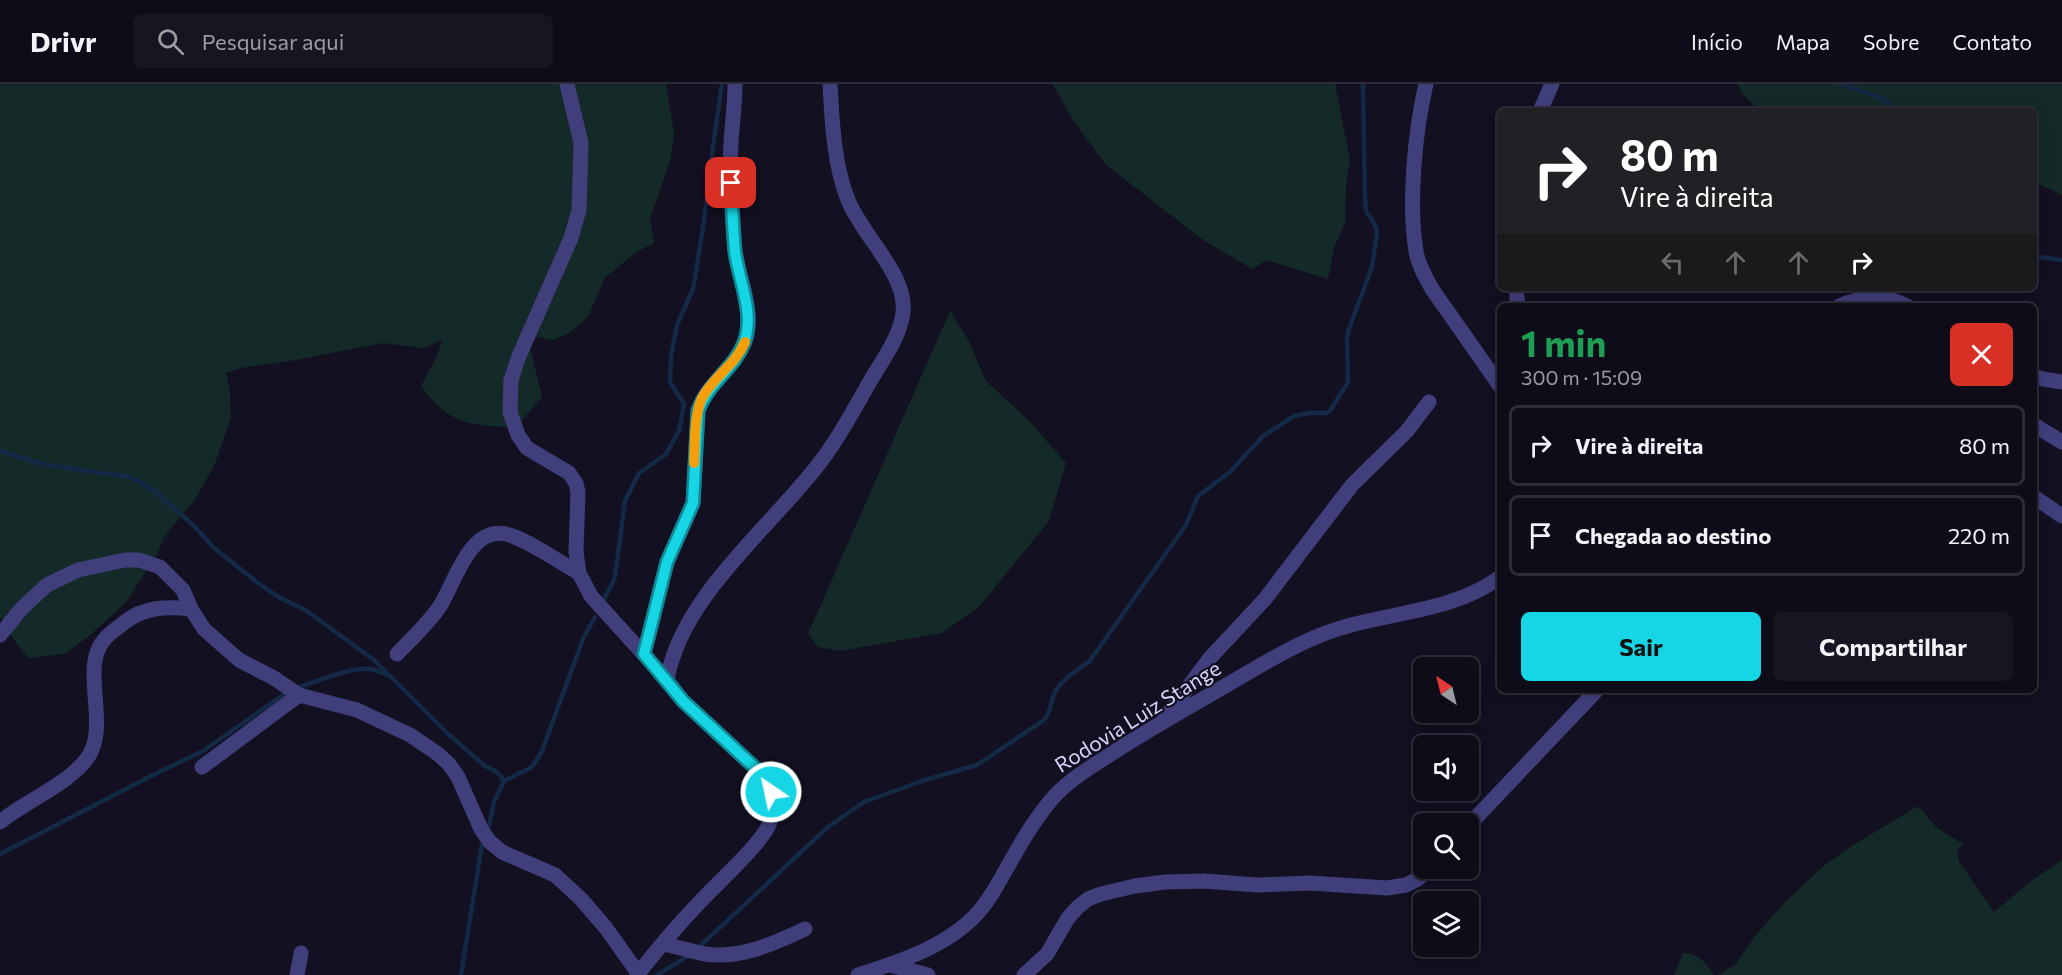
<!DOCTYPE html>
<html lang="pt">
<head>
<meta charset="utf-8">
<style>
  :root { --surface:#0e0c19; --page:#171522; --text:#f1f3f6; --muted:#9b9ba2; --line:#2e2c38; --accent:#16d5e4 }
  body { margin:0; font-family:Commissioner,sans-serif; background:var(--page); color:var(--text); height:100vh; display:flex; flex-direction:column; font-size:22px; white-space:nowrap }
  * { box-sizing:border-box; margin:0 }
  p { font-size:20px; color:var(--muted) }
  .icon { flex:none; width:33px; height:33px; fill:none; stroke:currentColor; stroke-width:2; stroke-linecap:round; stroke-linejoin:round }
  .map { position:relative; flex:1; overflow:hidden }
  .details { position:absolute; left:1497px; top:219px; width:540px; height:390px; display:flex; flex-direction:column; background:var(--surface); border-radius:9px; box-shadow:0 3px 15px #0003,0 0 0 2px var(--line) }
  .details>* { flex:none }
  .top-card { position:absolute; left:1497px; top:24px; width:540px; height:183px; border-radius:9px; box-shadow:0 3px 15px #0003,0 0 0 2px var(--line); background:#202124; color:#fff; overflow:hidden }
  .needle { width:39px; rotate:325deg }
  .buttons { position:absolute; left:1413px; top:573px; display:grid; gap:12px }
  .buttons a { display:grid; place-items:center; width:66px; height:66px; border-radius:9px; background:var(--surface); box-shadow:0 3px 15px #0003,0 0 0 2px var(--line); font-size:30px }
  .pin { position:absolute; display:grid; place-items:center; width:51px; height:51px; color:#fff; margin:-26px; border-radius:12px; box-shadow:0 3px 9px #0006 }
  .me { position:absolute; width:66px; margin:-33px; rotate:326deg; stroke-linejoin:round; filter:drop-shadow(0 0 4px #0008) }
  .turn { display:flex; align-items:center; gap:21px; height:126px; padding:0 24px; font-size:27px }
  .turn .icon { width:78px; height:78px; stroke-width:2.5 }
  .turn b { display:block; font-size:42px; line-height:51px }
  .lanes { display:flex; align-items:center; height:57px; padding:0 24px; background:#0003; justify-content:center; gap:30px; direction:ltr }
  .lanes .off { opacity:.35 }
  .round { display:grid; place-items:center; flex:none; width:63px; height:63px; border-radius:9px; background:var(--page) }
  .headline { display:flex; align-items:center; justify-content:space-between; height:102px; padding:0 24px }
  h1 { font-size:36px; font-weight:700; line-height:45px; color:#1e9e55 }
  .action { display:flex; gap:12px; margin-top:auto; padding:12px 24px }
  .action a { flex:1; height:69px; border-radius:9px; background:var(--accent); color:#111; font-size:24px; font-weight:700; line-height:69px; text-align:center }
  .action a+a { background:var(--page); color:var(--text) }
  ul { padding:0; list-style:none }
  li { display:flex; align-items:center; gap:18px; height:81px; margin:0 12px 9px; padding:0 12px; border:3px solid var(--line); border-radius:9px }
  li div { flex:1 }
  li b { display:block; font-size:22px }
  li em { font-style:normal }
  header { display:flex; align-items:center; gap:36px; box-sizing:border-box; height:84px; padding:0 30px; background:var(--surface); border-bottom:2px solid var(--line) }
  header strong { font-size:28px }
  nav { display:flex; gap:33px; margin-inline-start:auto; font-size:21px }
  .search { width:420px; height:54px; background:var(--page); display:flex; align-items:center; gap:15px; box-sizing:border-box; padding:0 21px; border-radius:9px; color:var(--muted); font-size:22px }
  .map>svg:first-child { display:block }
</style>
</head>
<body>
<header>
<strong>Drivr</strong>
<div class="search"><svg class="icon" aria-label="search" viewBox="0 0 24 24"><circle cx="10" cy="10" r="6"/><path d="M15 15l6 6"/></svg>Pesquisar aqui</div>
<nav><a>Início</a><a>Mapa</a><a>Sobre</a><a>Contato</a></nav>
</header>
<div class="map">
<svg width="2062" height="891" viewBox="0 0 2062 891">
  <rect width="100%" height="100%" fill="#121021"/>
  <g fill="#132a29">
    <path d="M0,0h666l8,48 -3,26 -21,61 4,24 -19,10 -30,25 -17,39 -19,16 -16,7 -26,-5 15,62 -25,29c-15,2 -47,0 -61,-8 -14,-6 -26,-20 -35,-32l16,-30 5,-16 -19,8 -40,-5 -87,17 -55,8 -15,5 4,19 1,26 -17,48 -19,34 -31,37 -7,18 -31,47 -38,35 -24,17 -35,4 -13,-15 -16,-26z"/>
    <polygon points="1053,0 1335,0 1350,76 1346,102 1345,139 1334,164 1328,195 1266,176 1253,185 1203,156 1105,80 1072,35"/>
    <polygon points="1738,0 2062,0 2062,111 2034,98 2034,27 1759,27 1742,9"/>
    <polygon points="950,227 969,257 986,297 1031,339 1066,379 1049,437 979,523 942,549 840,567 818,563 808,550"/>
    <polygon points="1918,722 1937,744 1963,760 1957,767 1959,777 1994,828 2031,797 2062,776 2062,891 1718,891 1735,881 1755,852 1785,818 1827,779 1855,760"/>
    <path d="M1683,869c15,0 23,10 31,22h-40z"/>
  </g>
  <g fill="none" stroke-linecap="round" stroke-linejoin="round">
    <g stroke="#142946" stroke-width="4.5">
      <polyline points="1841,0 1880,14 1899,27"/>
      <polyline points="2034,172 2062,176"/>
      <polyline points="0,367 46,381 131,393 156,408 194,442 213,463 258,499 280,514 304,525 374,576 448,650 485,682 497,688 504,697"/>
      <polyline points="604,515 614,496 616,485 625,417 639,389 665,371 669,365 679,347 684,320 670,298 671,271 677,241 693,205 704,137 710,84 722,0"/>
      <path d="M299,603c19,-6 51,-20 71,-18 6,1 12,4 18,6"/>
      <polyline points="489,742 494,718 504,697 532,683 542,667 583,555 595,533"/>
      <polyline points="0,770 151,692 203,667 283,611"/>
      <path d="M700,862l128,-119 36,-25 58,-21 55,-16 67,-45c8,-8 6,-20 12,-30 8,-12 21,-20 33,-28l97,-137 12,-29 32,-24 33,-36 31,-20 15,-3h18l3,-2 18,-29 -1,-43 2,-10 23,-62 5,-35 -2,-7 -9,-14 -1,-12 -2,-115"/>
      <polyline points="461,891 482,760"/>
      <polyline points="657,891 688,872"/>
    </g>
    <g stroke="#403f7c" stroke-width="15">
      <path d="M567,0l14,59 -2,67 -8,28 -52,118 -8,24 -1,32 8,23 9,13 42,25 7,10 2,9 -2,60 3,21 12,23 76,84 16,21 82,76c6,15 10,28 5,45 -6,20 -56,64 -73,83 -21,22 -41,46 -60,70"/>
      <path d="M1426,0c-11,47 -18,119 -10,167 2,14 10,27 16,38l68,97"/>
      <polyline points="1540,27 1552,0"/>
      <polyline points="1516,204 1518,222"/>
      <path d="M1839,222c22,-10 47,-11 68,0"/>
      <polyline points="2034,292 2043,295 2062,298"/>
      <polyline points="2034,341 2062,358"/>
      <polyline points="2034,413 2062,432"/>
      <polyline points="0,551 22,524 47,501 78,486 125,476 139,476 160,483 183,506 191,525 204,545 239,576 274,594 299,611 357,626 410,651 438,670 449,680 458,693 481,745 490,758 502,768 555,791 581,815 606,844 638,889"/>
      <path d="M397,570c15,-16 31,-30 43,-48 15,-23 29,-80 66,-72 21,5 53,28 73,39"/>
      <path d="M644,570l23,-92 26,-59 5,-92c9,-30 42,-46 49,-76 6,-29 -9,-58 -12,-86 -3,-35 -6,-71 -4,-106 1,-19 4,-39 4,-59"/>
      <path d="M667,596c14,-81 98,-148 147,-210 23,-28 40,-61 58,-92 12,-20 28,-42 31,-65 5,-38 -42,-79 -55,-113 -14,-35 -16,-78 -18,-116"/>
      <polyline points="1164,635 1210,574 1265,515 1352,401 1407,347 1429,318"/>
      <polyline points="202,683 299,611"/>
      <path d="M0,738c25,-21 76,-41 91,-70 16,-33 -10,-86 13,-112 5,-7 14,-12 21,-18 19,-15 42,-16 66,-13"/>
      <polyline points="1468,742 1597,606"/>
      <path d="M663,860c14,3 28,7 42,10 36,5 68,-10 100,-25"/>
      <polyline points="890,881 928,891"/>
      <polyline points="297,891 301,869"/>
      <path d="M858,891c40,-13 85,-27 116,-58 18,-19 29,-43 42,-65 10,-18 22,-36 35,-52 15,-18 38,-32 57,-44 38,-25 78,-47 117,-70 30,-17 59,-36 91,-49 60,-26 132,-21 184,-60"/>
      <polyline points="1024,891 1047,870 1068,834 1078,823 1088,815 1101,810 1135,802 1165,798 1204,797 1257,801 1310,799 1387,804 1406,801 1418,795 1429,784"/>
    </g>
  </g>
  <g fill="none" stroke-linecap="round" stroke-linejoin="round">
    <defs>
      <path id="route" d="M731,99c1,23 2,46 4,69 4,29 20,62 9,91 -10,26 -37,41 -46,68l-5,92 -26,59 -23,92 39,47 82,76 6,15"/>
    </defs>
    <use href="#route" stroke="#0e8a94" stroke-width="15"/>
    <use href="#route" stroke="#16d5e4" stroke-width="10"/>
    <path stroke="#f59e0b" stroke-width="10" d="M694,379c1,-18 0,-49 8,-65 11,-21 34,-34 43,-56"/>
  </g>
  <g text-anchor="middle" stroke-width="4.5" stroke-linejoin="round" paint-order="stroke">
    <g font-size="21" fill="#d7d4fb" stroke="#121021">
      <text transform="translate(1138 633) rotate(-32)" y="7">Rodovia Luiz Stange</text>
    </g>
  </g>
</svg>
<div class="buttons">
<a><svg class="needle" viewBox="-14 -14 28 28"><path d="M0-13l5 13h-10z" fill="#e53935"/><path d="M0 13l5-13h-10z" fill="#9b9ba2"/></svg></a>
<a><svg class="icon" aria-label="sound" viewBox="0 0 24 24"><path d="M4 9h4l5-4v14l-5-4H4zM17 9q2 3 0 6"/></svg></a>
<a><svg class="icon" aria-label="search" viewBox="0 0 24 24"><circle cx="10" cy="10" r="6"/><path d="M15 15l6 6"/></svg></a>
<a><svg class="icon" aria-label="layers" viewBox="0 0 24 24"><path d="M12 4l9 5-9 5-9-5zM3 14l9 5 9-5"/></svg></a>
</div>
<div class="pin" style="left:731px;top:99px;background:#d93025"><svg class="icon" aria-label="arrive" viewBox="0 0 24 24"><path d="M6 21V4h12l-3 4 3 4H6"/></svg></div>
<svg class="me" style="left:771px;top:708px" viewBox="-20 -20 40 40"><circle r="17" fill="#16d5e4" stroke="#fff" stroke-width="3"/><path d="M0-11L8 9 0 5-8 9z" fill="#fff"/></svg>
<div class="top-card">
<div class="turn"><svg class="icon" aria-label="right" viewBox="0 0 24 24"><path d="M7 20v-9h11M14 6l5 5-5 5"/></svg><div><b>80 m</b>Vire à direita</div></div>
<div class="lanes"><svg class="icon off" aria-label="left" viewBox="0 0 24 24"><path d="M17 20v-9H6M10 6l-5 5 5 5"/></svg><svg class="icon off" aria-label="ahead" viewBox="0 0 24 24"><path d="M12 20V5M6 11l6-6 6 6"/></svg><svg class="icon off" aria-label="ahead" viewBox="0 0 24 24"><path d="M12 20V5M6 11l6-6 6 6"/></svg><svg class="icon" aria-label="right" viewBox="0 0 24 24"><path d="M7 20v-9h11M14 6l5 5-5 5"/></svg></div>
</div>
<section class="details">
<div class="headline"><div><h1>1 min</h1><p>300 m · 15:09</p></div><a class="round" style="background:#d93025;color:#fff"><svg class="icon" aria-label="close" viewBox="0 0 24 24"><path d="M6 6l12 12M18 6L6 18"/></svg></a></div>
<ul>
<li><svg class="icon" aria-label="right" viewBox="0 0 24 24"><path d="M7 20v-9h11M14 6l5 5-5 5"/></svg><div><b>Vire à direita</b></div><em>80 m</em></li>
<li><svg class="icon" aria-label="arrive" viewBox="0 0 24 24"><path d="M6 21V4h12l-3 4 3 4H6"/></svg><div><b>Chegada ao destino</b></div><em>220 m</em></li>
</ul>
<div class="action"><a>Sair</a><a>Compartilhar</a></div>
</section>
</div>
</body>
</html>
